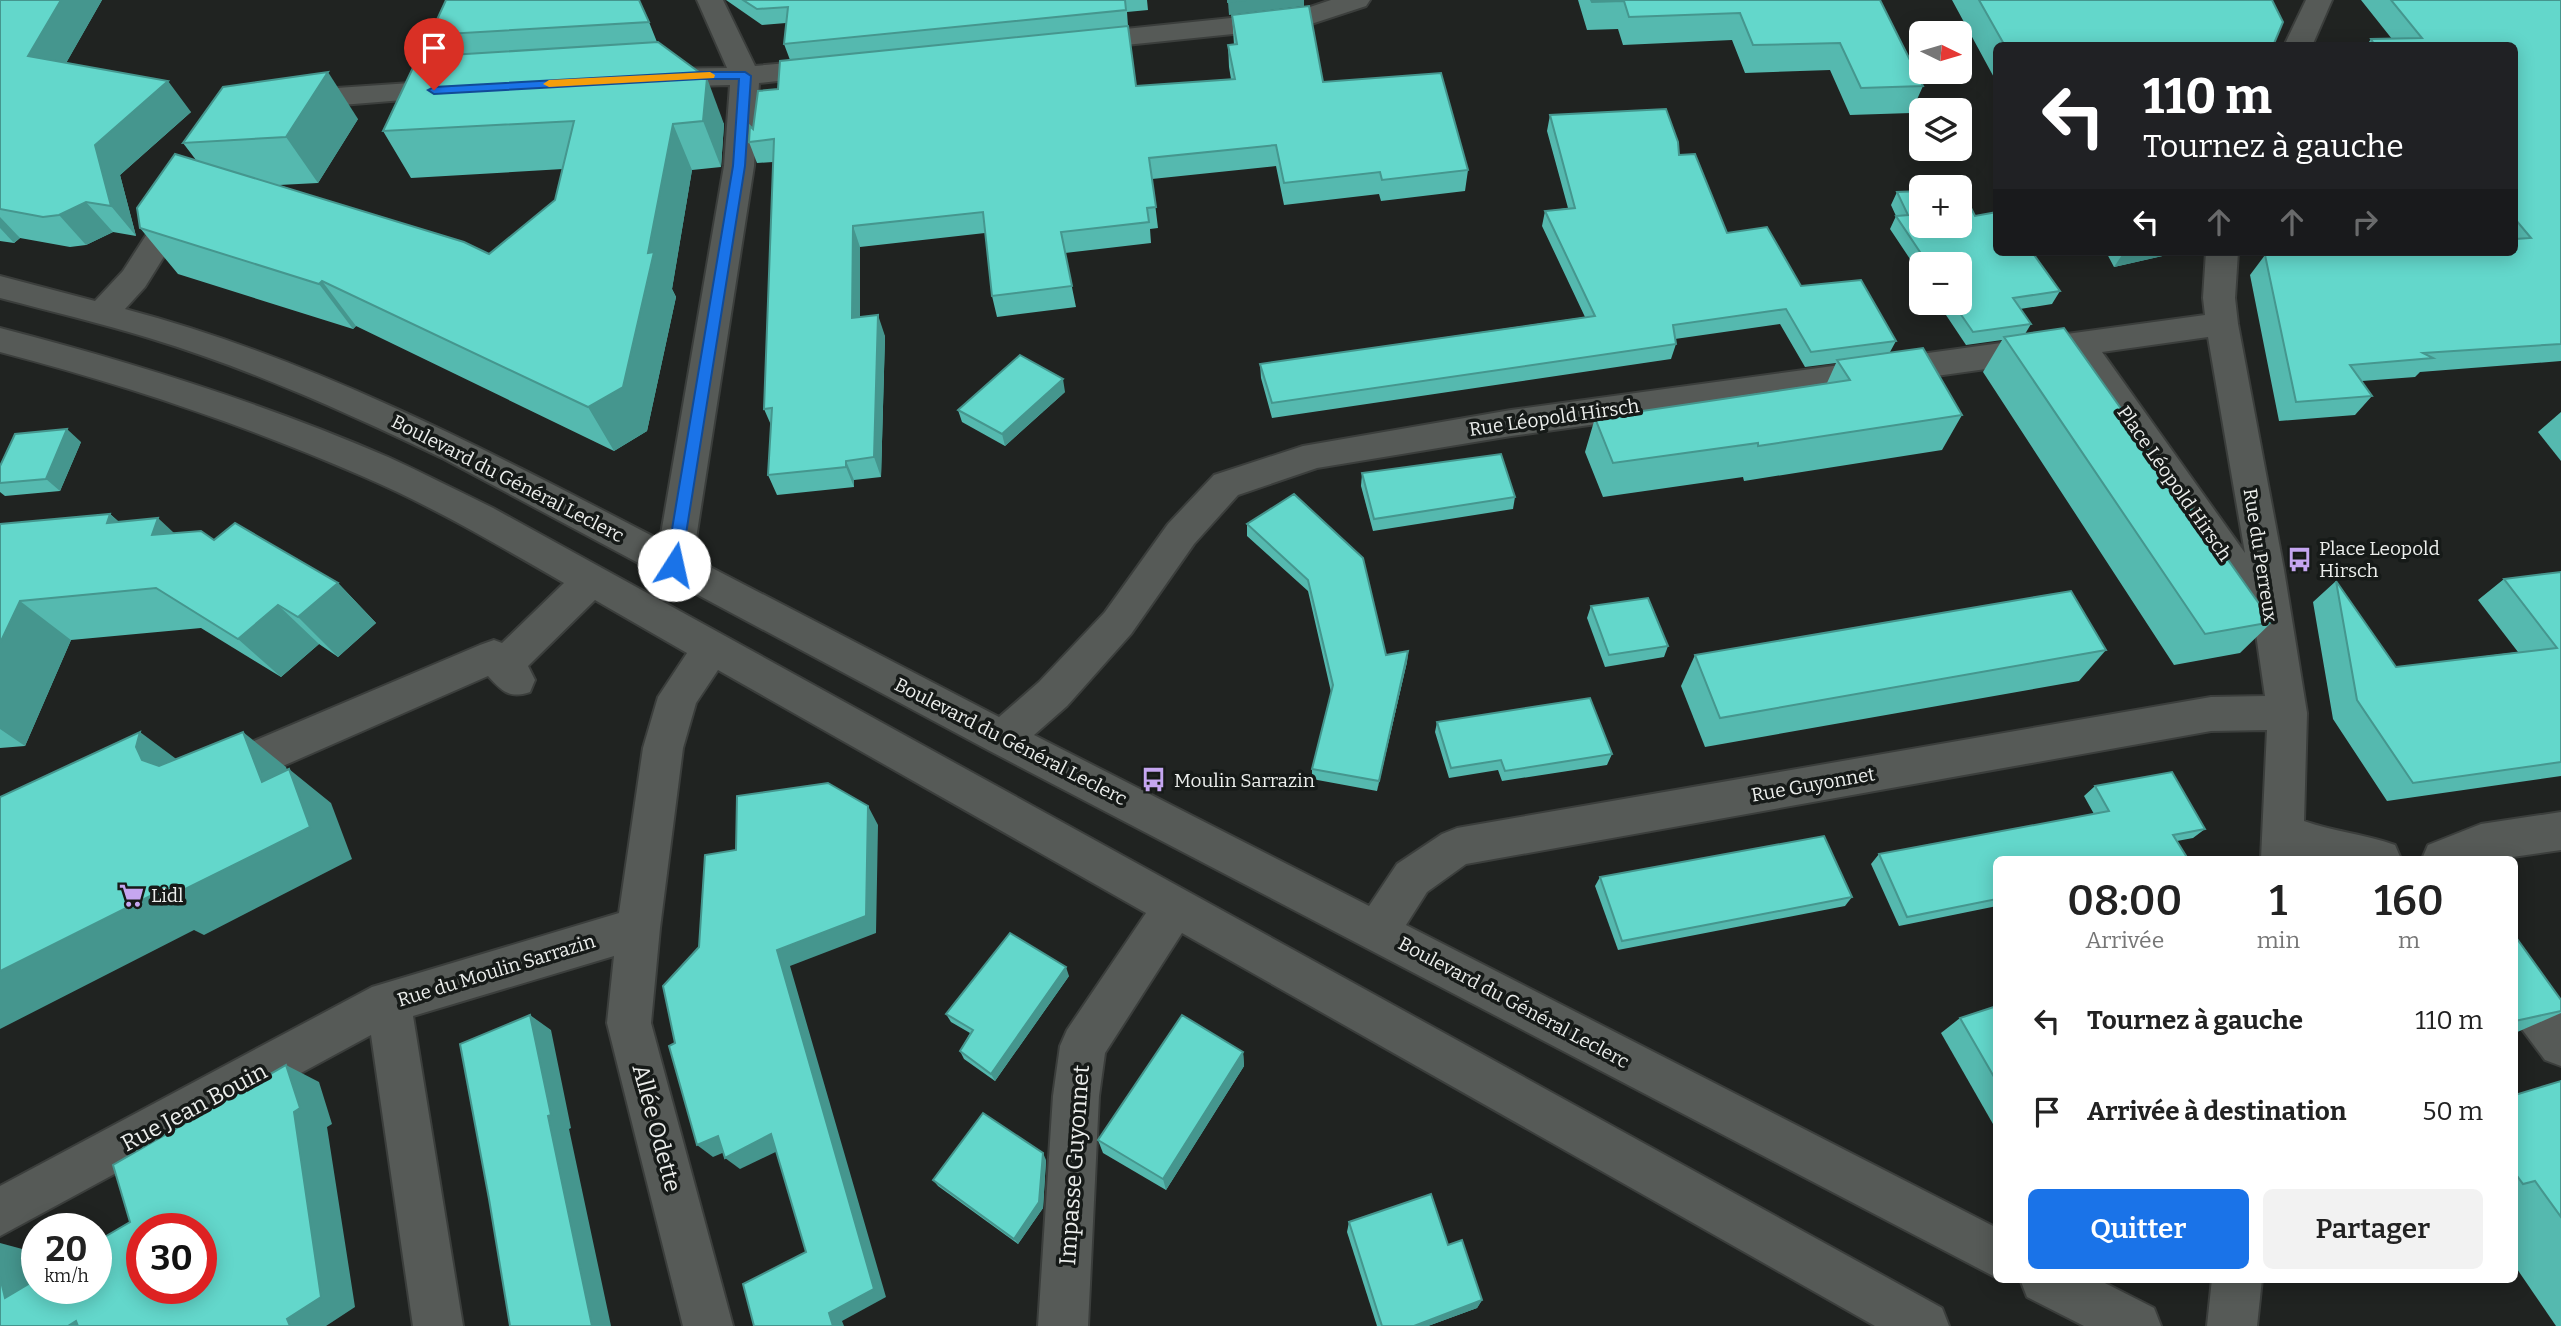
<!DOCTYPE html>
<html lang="fr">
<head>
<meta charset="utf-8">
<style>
  :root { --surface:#fff; --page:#f2f2f2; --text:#222; --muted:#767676; --accent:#1a73e8 }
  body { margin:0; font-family:Bitter,serif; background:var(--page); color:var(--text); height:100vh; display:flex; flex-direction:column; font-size:26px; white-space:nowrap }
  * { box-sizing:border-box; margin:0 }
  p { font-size:23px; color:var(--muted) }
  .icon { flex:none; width:38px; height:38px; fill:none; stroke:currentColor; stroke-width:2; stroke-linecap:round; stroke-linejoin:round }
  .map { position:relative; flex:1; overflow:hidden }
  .details { position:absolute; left:1993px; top:856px; width:525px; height:427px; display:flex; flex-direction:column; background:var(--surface); border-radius:10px; box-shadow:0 4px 18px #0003 }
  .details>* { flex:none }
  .top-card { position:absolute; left:1993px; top:42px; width:525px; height:214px; border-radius:10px; box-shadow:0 4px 18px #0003; background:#202124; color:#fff; overflow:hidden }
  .needle { width:46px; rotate:95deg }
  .fabs { position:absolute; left:1909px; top:21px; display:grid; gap:14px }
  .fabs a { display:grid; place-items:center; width:63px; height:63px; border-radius:10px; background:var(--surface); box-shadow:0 4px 18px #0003; font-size:35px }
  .speed { position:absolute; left:21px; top:1213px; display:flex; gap:14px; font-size:35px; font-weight:700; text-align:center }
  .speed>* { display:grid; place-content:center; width:91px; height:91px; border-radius:50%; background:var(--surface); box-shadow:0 4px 18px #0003; line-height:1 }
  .speed small { font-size:18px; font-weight:400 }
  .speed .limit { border:10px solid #d22; background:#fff; color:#111 }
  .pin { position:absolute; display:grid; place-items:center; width:60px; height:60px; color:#fff; margin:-72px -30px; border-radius:50% 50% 50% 0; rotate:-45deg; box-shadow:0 0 7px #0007 }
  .pin .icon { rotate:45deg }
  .me { position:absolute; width:77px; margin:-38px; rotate:10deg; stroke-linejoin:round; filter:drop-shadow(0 0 5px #0008) }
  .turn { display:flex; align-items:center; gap:24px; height:147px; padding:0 35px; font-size:32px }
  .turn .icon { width:91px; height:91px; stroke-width:2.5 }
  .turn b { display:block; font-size:49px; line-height:60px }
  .lanes { display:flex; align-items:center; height:66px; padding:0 35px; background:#0003; justify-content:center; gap:35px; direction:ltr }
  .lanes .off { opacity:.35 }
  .eta { display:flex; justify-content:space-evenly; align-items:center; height:119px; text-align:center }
  .eta b { font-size:42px; font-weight:600; line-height:49px }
  .primary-button { display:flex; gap:14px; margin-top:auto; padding:14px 35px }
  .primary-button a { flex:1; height:80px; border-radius:10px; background:var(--accent); color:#fff; font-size:28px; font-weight:600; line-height:80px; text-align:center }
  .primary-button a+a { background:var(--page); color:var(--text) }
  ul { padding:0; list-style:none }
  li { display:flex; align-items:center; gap:21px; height:91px; padding:0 35px }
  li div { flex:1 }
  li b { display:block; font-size:26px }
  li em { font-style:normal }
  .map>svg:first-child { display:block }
</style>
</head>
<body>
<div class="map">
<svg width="2561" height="1326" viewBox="0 0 2561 1326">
  <rect width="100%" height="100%" fill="#202321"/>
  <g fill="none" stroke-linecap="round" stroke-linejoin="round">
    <defs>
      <g id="minor">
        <path d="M697,0h26l32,66 77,-7 10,2 4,6 -4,6 -10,2 -73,8 -5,83 -61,392 306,159 40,-35 66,-70 63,-88 46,-49 89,-29 208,-36 694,-95 -2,-17 3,-46h32l-3,46 3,26 46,246 23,143 -3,108c30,11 61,13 91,24l6,14h-140l6,-129 -56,1 -745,133 -39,28 -21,33 591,303v50l-1009,-528 -544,-291c-96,-46 -193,-90 -295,-121 -49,-15 -99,-27 -149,-40v-22l95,25 28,-30 49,-76 11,-3 11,3 4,7 -53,85 -20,22c189,50 362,141 535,231l64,-374 6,-81 -79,2 -10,-3 -4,-6 4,-6 10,-3 76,-1zM2208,337l37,216 -143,-201zM2071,357l184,270 10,69 -54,1 -754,131 -15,6 -45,30 -28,42 -335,-171 33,-29 64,-72 63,-90 44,-49 79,-27 194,-32z"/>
        <polygon points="1331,0 1370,0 1366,6 1302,27 1077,50 1067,48 1063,42 1067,36 1077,34 1298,11"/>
        <polygon points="2306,0 2332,0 2312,46 2284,46"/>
        <polygon points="455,80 465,83 469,89 465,95 292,109 282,106 278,100 282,94 292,91"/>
        <path d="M0,328c131,34 263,75 388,129 35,16 70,34 105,51l1449,800 7,18h-74l-693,-393 -77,120 -6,43 -11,230h-50l15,-230 7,-50 7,-16 79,-117 -428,-243 -22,33 -13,45 -23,180 -9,95 82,303h-50l-76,-303 7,-67 -201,60 50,310h-50l-42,-291 -371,201v-50l372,-199 247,-74 24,-165 15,-51 29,-44 -92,-53 -67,66 7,14 -5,12c-21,7 -28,-1 -42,-16l-253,111 -14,5 -14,-5 -6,-13 6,-13 273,-116 14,-5 8,3 62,-60c-66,-38 -132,-77 -202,-107 -117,-51 -239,-92 -362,-124z"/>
        <polygon points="2561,812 2561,850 2499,859 2422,859 2428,845 2481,824"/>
        <polygon points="2515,963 2531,969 2561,1008 2561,1066 2545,1060 2515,1020"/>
        <polygon points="2020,1279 2097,1279 2154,1308 2161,1326 2084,1326 2027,1297"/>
        <polygon points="2212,1279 2262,1279 2257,1326 2207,1326"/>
      </g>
    </defs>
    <use href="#minor" stroke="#3b3e3c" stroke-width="4"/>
    <use href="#minor" fill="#565a57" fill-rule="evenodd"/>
  </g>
  <g fill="#55b9af">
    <polygon points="0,0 102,0 66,63 191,112 120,175 136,236 113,232 86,245 70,247 20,238 14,243 0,241"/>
    <polygon points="726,0 1147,0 1148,10 1127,12 1128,26 790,60 784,44 786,23 762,25"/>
    <polygon points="1578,0 1880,0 1923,86 1911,113 1850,115 1830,70 1745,73 1732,40 1623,45 1618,29 1587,30"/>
    <polygon points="1952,0 2272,0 2273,46 1997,46 1997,83"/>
    <polygon points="2361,0 2561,0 2561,361 2420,372 2415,377 2362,381 2372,396 2355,415 2279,421 2250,275 2265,255 2515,252 2515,46 2366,46 2371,39 2392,39"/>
    <polygon points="1232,15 1323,82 1468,170 1465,191 1381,201 1379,194 1284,205 1276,166 1152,179 1158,228 1150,229 1151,243 1065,253 1076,307 997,317 992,296 985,233 860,247 860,317 885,336 881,477 854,480 854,487 777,495 768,475 771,425 764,409 773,162 757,163 749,142 753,129 1136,86 1231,79 1229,67 1228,45 1234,45"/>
    <polygon points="649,22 657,42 724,124 721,167 692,170 672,289 676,297 647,431 614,451 356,326 353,329 178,274 140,228 196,160 183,143 358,119 318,183 279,185 489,254 555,200 563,169 411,178 383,131 441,55 430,35"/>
    <polygon points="1550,115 1679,155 1727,233 1801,286 1896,341 1890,352 1962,415 1942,450 1744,481 1743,477 1603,497 1585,452 1595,418 1827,383 1836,363 1805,367 1780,324 1675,339 1676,344 1671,359 1272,418 1261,378 1260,364 1585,317 1542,226 1545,211 1568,208 1547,131"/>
    <polygon points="1897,192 1975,216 2060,291 2052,304 2020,309 2031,324 2025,334 2272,622 2240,653 2174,665 1983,372 2002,340 1966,345 1938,303 1960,303 1960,264 1922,264 1922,277 1890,229 1896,216 1891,205"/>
    <polygon points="2106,252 2180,252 2114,267"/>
    <polygon points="1065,392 1005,446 962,422 958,410"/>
    <polygon points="2561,412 2561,461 2538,432"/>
    <polygon points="81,442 60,491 5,496 0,492 0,466"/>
    <polygon points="1362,473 1515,497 1513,509 1373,531 1361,486"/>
    <polygon points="1294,494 1386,655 1408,651 1407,662 1377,791 1312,779 1312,769 1331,692 1308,591 1247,536 1247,524"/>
    <polygon points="110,514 119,522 174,533 214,540 338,583 376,623 338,657 319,644 281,677 201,628 71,640 25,746 0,748 0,524"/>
    <polygon points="2561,572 2561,776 2387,801 2333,719 2313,602 2336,581 2396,667 2518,652 2478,600 2504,579"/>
    <polygon points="1591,606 1668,646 1664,657 1605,667 1587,618"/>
    <polygon points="2106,650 2079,681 1705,747 1681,686 1695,655"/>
    <polygon points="1437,722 1612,754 1607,765 1502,781 1498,770 1449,778 1435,732"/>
    <polygon points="2095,786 2205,829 2193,838 2177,841 1997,859 1997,906 1899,926 1871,864 1879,854 2094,814 2084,796"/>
    <polygon points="1600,877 1852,897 1845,906 1618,950 1595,886"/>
    <polygon points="2515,936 2561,1000 2561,1013 2515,1033"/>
    <polygon points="1069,976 995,1081 964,1059 960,1051 970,1033 951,1022 946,1014"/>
    <polygon points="1997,1006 1997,1122 1993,1124 1941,1033 1960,1018"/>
    <polygon points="1243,1052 1244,1066 1166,1190 1103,1153 1098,1140"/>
    <polygon points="2561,1081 2561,1326 2556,1326 2515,1266 2515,1095"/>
    <polygon points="1046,1160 1043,1208 1018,1244 938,1186 933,1180"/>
    <polygon points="1349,1222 1448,1245 1482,1300 1477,1308 1428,1326 1377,1326 1347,1232"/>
  </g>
  <g fill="#45968e">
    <polygon points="61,0 102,0 53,86 28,56"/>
    <polygon points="1246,0 1304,0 1304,6 1229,15 1228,2"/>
    <polygon points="328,72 358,119 318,183 286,137"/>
    <polygon points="707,78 724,124 721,167 703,121"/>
    <polygon points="168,81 191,112 120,175 136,236 111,206 95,145"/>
    <polygon points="673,124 692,170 672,289 676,297 647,431 614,451 588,407 648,253"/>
    <polygon points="86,202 113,232 86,245 59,215"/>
    <polygon points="0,217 20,238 14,243 0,228"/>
    <polygon points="853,226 860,247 860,339 852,318"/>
    <polygon points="2124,252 2180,252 2114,267"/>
    <polygon points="322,281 356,326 353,329 319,284"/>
    <polygon points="878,315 885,336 881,477 874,457"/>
    <polygon points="1063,379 1065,392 1005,446 1002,434"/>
    <polygon points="67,429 81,442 60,491 46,479"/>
    <polygon points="846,461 854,480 854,487 846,467"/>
    <polygon points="110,514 156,555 107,523"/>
    <polygon points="158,518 202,559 152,535"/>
    <polygon points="338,583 376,623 338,657 298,617"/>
    <polygon points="20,601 71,640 25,746 0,729 0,643"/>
    <polygon points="278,605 319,644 281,677 238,639"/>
    <polygon points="1408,651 1407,662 1377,791 1379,781"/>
    <polygon points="140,732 187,767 184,781 142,760 136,747"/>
    <polygon points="243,732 286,767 305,816 262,782"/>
    <polygon points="289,769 331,803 352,859 204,935 194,930 0,1029 0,971"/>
    <polygon points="868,806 878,825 876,933 790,966 886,1297 842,1321 844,1326 833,1326 829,1313 777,950"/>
    <polygon points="1066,967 1069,976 995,1081 991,1074"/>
    <polygon points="530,1015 551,1030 571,1128 569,1129 611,1326 592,1326 548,1116"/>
    <polygon points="1243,1052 1244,1066 1166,1190 1163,1179"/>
    <polygon points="286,1065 319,1082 332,1124 327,1127 355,1307 326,1326 290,1326 287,1319 294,1112"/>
    <polygon points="771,1134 786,1147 740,1169 725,1158"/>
    <polygon points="718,1136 734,1148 713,1157 697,1145"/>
    <polygon points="1043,1153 1046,1160 1043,1208 1018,1244 1014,1239"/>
    <polygon points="0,1243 37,1253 37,1288 5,1298 0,1277"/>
    <polygon points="1482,1300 1477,1308 1428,1326 1414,1326"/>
    <polygon points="76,1321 101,1326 68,1326"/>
  </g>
  <g fill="#63d7cb" stroke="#45968e" stroke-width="2" fill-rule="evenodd">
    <polygon points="0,0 61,0 28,56 168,81 95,145 111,206 86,202 59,215 43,217 0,209"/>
    <polygon points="446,0 639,0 649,22 430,35"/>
    <polygon points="743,0 1125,0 1126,10 784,44 788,7 757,9"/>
    <polygon points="1228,0 1246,0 1228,2"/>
    <polygon points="1591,0 1880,0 1923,86 1861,88 1840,43 1753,45 1740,13 1629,17 1624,1 1592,2"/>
    <polygon points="1979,0 2272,0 2283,22 2273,46 2005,46"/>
    <polygon points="2391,0 2561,0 2561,344 2423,353 2433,358 2350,365 2372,396 2296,402 2265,255 2311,252 2515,252 2515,239 2531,238 2515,219 2515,46 2375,46 2371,39 2422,38"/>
    <polygon points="1309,6 1323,82 1441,73 1468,170 1382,180 1380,172 1284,183 1276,145 1149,158 1156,207 1147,208 1149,222 1061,232 1072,286 992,296 983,212 853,226 852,318 878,315 874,457 846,461 846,467 768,475 772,408 764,409 774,139 749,142 750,126 753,129 758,91 778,89 780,61 1128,26 1136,86 1235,79 1228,45 1237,44 1232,15"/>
    <polygon points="658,42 707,78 703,121 673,124 648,253 654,252 623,387 588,407 322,281 319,284 140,228 137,208 175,154 464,242 489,254 555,200 574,121 383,131 418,57"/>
    <polygon points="328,72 286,137 183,143 223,87"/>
    <polygon points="1666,109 1678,142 1679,155 1695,154 1727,233 1767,227 1801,286 1861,280 1896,341 1811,352 1786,309 1673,325 1676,344 1272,403 1260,364 1595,316 1545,211 1575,208 1550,115"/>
    <polygon points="1960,190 1962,190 1975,216 1997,212 1997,252 2032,252 2060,291 2013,298 2031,324 1973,332 1953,303 1960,303 1960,264 1928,264 1896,216 1908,215 1897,192 1922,191 1922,226 1960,226"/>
    <polygon points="2064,328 2272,622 2205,634 2004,337"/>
    <polygon points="1923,348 1962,415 1758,446 1758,443 1613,463 1595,418 1850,380 1837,360"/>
    <polygon points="1020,355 1063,379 1002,434 958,410"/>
    <polygon points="67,429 46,479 0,483 0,466 15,434"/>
    <polygon points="1501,454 1515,497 1374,519 1362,473"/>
    <polygon points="1294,494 1363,558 1386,655 1408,651 1379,781 1312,769 1333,685 1308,580 1247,524"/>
    <polygon points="110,514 107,523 158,518 152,535 201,531 214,540 235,523 338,583 298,617 278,605 238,639 156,588 20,601 0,643 0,524"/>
    <polygon points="2561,572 2561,762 2413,783 2357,700 2336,581 2396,667 2557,648 2504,579"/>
    <polygon points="2071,591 2106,650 1720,718 1695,655"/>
    <polygon points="1648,598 1668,646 1609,655 1591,606"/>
    <polygon points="1590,698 1612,754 1505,771 1501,760 1451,768 1437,722"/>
    <polygon points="140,732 136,747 142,760 159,766 243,732 262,782 289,769 310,827 153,905 152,895 0,971 0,797"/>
    <polygon points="2172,772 2205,829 2173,835 2188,859 1997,859 1997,899 1907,917 1879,854 2109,811 2095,786"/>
    <polygon points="828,783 868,806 866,916 777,950 874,1289 829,1313 833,1326 754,1326 743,1284 806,1252 771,1134 725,1158 718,1136 697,1145 669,1046 675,1043 663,986 699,947 705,855 736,850 737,796"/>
    <polygon points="1824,836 1852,897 1622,941 1600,877"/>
    <polygon points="1010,933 1066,967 991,1074 960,1051 973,1030 946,1014"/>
    <polygon points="2515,936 2561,1000 2561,1011 2515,1021"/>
    <polygon points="1997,1006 1997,1082 1960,1018"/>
    <polygon points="530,1015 551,1115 548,1116 592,1326 510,1326 489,1199 460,1044"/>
    <polygon points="1182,1015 1243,1052 1163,1179 1098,1140"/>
    <path d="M286,1065l14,43 -6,4 27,185 -34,22 3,7h-212l-2,-5 -8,5h-68v-49l5,21 32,-19v9h59v-46l34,-20 -17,-57zM142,1228h59v60h-59z"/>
    <polygon points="2561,1081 2561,1217 2535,1181 2523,1184 2515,1173 2515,1095"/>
    <polygon points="983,1113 1043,1153 1039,1202 1014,1239 933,1180"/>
    <polygon points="1431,1194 1448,1245 1462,1240 1482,1300 1414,1326 1382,1326 1349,1222"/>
  </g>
  <polygon fill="#1a73e8" stroke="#114b97" stroke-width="2" points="701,72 745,72 751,76 745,166 681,565 674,571 666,565 733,166 739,79 701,79 434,94 428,90 434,87"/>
  <polygon fill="#f59e0b" points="710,72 715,75 714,78 549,87 543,84 549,80"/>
  <defs>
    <symbol id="bus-bare" viewBox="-9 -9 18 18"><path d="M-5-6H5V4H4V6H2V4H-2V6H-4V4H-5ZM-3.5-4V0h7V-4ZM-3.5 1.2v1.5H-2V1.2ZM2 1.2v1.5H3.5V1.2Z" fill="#c5a6f0" stroke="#161a18" stroke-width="2.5" paint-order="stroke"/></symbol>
    <symbol id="supermarket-bare" viewBox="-9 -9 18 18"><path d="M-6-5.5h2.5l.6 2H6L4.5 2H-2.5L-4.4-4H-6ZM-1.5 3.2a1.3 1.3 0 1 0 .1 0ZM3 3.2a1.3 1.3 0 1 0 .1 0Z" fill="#c5a6f0" stroke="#161a18" stroke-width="2.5" paint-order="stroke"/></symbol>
  </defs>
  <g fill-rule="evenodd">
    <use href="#bus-bare" x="2282" y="542" width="35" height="35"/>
    <use href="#bus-bare" x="1136" y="762" width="35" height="35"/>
    <use href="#supermarket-bare" x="114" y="878" width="35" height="35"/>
  </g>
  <g text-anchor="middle" stroke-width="7" stroke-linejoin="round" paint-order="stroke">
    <g font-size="19" fill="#eceeec" stroke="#161a18">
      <text transform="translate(1554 417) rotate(-8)" y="7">Rue Léopold Hirsch</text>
      <text transform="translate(508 478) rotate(27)" y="7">Boulevard du Général Leclerc</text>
      <text transform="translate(2175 483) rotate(55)" y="7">Place Léopold Hirsch</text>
      <text transform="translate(2261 555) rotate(81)" y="7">Rue du Perreux</text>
      <text transform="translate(1011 741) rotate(27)" y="7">Boulevard du Général Leclerc</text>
      <text transform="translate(1813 784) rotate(-10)" y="7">Rue Guyonnet</text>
      <text transform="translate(496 970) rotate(-17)" y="7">Rue du Moulin Sarrazin</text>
      <text transform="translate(1514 1002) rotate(28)" y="7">Boulevard du Général Leclerc</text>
    </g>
    <g font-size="19" fill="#eceeec" stroke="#161a18" text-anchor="start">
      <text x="2319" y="555">Place Leopold<tspan x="2319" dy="22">Hirsch</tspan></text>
      <text x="1174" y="787">Moulin Sarrazin</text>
      <text x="151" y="902">Lidl</text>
    </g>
    <g font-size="23" fill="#eceeec" stroke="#161a18">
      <text transform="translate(194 1107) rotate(-28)" y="8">Rue Jean Bouin</text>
      <text transform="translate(657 1128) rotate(75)" y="8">Allée Odette</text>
      <text transform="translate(1074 1165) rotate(-86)" y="8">Impasse Guyonnet</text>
    </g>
  </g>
</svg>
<div class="fabs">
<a><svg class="needle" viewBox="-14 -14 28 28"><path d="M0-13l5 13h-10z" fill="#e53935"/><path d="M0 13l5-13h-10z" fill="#767676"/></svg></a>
<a><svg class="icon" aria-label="layers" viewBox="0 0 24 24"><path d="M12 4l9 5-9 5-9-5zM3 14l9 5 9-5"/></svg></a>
<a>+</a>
<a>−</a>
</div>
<div class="speed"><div>20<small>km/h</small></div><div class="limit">30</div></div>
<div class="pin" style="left:434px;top:90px;background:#d93025"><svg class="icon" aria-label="arrive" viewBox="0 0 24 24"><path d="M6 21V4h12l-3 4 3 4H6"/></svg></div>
<svg class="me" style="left:674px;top:565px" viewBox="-20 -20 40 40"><circle r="19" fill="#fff"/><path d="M0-13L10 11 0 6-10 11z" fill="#1a73e8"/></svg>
<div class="top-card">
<div class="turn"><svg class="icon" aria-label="left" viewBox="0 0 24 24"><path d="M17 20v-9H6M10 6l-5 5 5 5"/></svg><div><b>110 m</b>Tournez à gauche</div></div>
<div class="lanes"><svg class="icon" aria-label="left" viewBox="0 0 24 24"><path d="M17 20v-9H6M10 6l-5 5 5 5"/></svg><svg class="icon off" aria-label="ahead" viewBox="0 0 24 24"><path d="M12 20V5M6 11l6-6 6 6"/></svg><svg class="icon off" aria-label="ahead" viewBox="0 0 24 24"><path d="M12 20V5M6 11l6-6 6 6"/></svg><svg class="icon off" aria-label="right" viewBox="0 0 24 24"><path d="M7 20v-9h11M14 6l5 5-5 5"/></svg></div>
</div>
<section class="details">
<div class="eta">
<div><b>08:00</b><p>Arrivée</p></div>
<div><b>1</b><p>min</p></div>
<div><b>160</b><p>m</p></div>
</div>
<ul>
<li><svg class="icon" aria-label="left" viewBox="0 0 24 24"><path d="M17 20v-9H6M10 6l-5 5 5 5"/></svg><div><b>Tournez à gauche</b></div><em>110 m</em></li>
<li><svg class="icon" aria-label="arrive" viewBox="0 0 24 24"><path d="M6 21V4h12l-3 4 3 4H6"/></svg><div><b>Arrivée à destination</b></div><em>50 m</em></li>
</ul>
<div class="primary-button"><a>Quitter</a><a>Partager</a></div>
</section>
</div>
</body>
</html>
